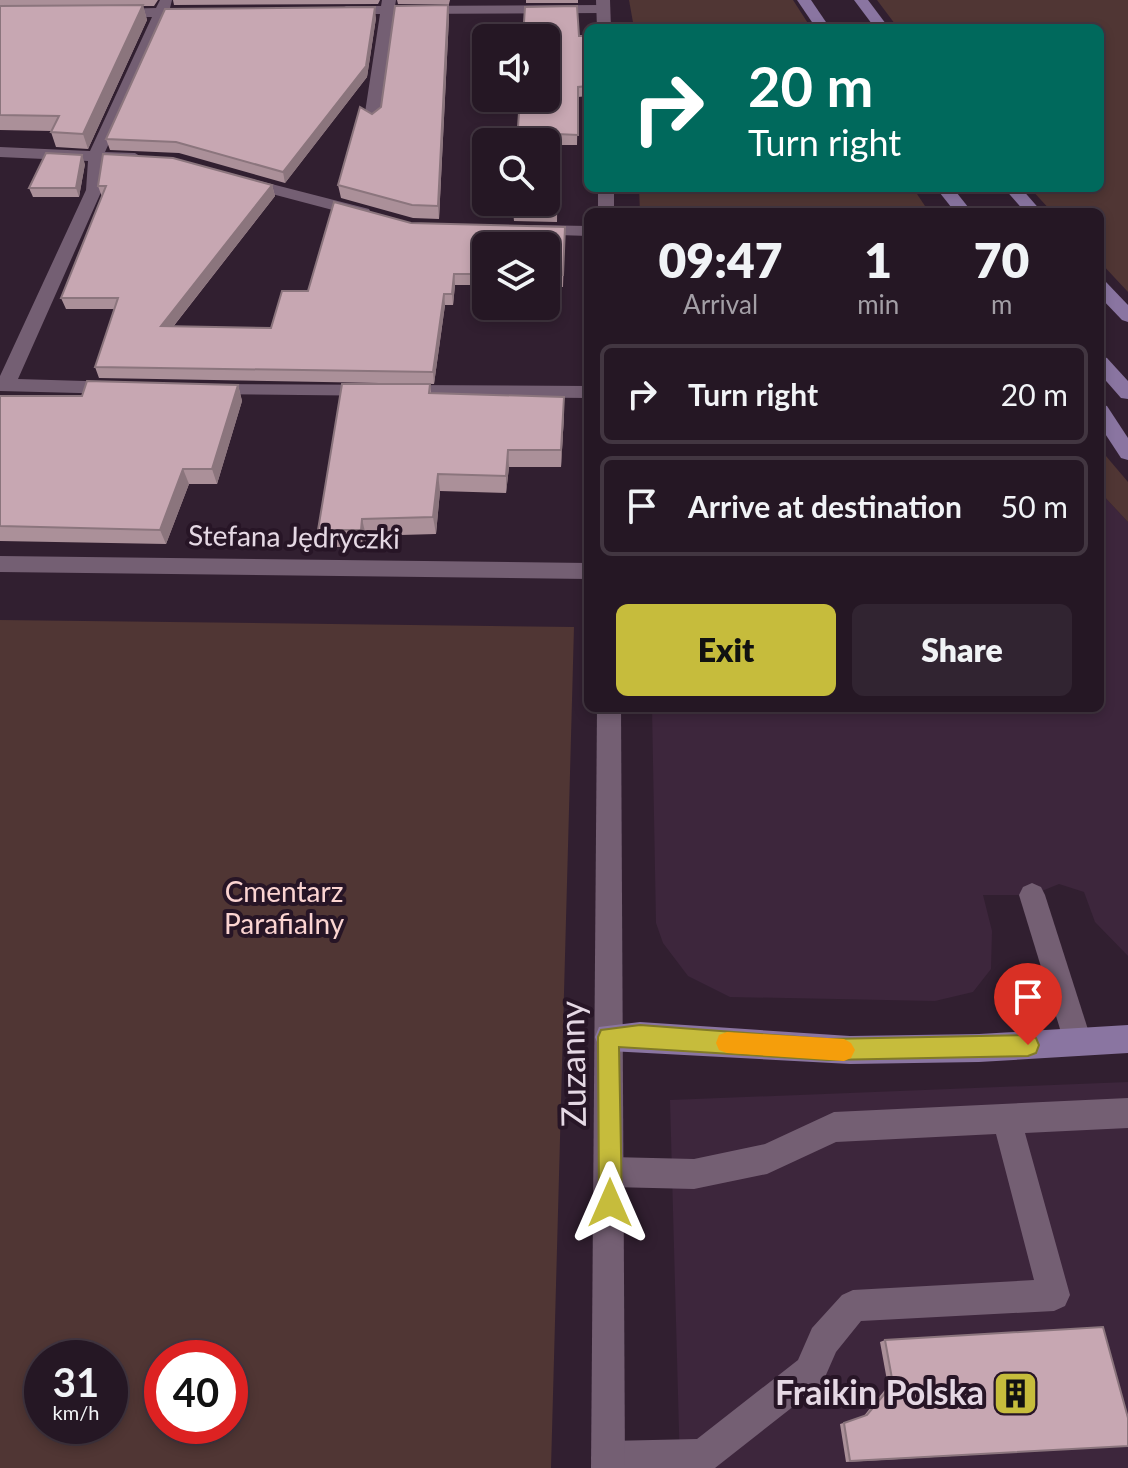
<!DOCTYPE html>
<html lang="en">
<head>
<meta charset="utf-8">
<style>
  :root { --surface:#251724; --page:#312431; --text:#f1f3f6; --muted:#a39fa6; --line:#423641; --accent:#c6bc3c }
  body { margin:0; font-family:Lato,sans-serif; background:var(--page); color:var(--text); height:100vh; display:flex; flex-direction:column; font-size:30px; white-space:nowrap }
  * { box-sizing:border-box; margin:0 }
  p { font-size:26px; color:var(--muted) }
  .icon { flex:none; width:44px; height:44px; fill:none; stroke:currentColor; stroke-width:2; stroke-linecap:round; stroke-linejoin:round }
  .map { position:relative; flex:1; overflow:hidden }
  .details { position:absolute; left:584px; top:208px; width:520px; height:504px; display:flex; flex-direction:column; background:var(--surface); border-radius:12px; box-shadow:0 4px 12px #0003,0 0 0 2px var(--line) }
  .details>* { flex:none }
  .guide { position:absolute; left:584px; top:24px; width:520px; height:168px; border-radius:12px; box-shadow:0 4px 12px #0003,0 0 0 2px var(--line); background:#00695c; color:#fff; overflow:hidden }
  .buttons { position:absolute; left:472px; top:24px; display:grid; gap:16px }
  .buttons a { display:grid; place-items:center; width:88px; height:88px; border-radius:12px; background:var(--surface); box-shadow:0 4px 12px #0003,0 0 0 2px var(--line); font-size:40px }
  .speed { position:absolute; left:24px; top:1340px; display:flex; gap:16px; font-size:40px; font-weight:700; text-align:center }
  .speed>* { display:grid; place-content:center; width:104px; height:104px; border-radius:50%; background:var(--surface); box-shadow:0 4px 12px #0003,0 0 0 2px var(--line); line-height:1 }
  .speed small { font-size:20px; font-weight:400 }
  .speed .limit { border:12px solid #d22; background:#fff; color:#111 }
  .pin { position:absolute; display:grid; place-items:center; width:68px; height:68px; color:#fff; margin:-82px -34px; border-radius:50% 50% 50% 0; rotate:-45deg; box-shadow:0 0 8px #0007 }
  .pin .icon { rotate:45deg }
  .me { position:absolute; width:88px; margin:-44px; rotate:0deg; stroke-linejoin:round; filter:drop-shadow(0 0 6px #0008) }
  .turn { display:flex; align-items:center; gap:28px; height:168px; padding:0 32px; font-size:36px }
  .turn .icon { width:104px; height:104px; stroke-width:2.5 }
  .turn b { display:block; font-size:56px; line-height:68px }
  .eta { display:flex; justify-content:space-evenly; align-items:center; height:136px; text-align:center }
  .eta b { font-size:48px; font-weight:800; line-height:56px }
  .button { display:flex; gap:16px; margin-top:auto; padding:16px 32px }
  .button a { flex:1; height:92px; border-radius:12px; background:var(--accent); color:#111; font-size:32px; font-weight:800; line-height:92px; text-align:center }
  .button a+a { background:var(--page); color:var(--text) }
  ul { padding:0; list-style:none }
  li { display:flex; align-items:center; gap:24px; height:100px; margin:0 16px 12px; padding:0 16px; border:4px solid var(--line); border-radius:12px }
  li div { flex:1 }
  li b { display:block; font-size:30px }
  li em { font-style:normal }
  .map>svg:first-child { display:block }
</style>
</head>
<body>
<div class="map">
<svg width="1128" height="1468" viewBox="0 0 1128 1468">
  <rect width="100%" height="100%" fill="#311f30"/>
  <g fill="#3d263c">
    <polygon points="1100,492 1128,522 1128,956 1095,922 1084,892 1059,884 1032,895 983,895 992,931 991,969 973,992 935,1001 730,997 688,976 663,943 656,923 652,708 1100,708"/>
    <polygon points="1128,1082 1128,1468 680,1468 670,1100"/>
  </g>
  <g fill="#503634" fill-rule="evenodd">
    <polygon points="629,0 793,0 811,28 634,28"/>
    <polygon points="877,0 1128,0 1128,292 1100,262 1100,212 1052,212 1030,188 1100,188 1100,28 898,28"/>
    <polygon points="639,188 913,188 929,212 640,212"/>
    <polygon points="1100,449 1128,482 1128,522 1100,492"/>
    <path d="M0,620l574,7 -23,841h-551zM110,1358v68h-68v-68zM230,1358v68h-68v-68z"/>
  </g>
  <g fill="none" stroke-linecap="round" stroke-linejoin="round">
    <g fill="#745f73" fill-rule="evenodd">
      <polygon points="1032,883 1041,887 1045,895 1092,1042 1088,1052 1078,1056 1068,1052 1064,1042 1019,895 1023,887"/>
      <polygon points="1128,1098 1128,1128 1025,1133 1070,1295 1065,1306 1054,1311 861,1321 836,1352 822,1384 715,1468 595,1468 591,1458 596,1446 608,1441 697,1439 798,1360 812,1328 842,1295 853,1290 1034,1280 996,1134 836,1142 767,1174 694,1189 611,1187 600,1183 596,1172 600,1161 611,1157 694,1159 765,1144 834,1112"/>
    </g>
    <g fill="#745f73" fill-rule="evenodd">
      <polygon points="160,0 172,0 170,8 197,8 204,12 197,16 166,17 105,152 135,153 143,158 135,163 104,161 102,190 18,379 118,382 128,388 118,394 0,391 0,376 86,190 88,161 0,157 0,147 90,151 152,17 114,17 107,13 114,9 156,8"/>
      <polygon points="382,0 396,0 395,6 603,5 610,9 603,13 394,14 380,119 372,124 364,119 380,14 346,14 339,10 346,6 381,6"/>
      <polygon points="244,177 369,209 371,213 363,218 238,185 236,182"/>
      <polygon points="534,225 588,226 588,236 528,234 528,226"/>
      <polygon points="206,384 588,386 588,398 199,394 196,390 199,386"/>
      <polygon points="0,556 588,563 588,579 0,572"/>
    </g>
    <g fill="#745f73" fill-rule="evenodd">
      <polygon points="596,0 610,0 611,28 597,28"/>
      <rect x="598" y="188" width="16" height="24"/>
      <polygon points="597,708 621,708 625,1468 591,1468"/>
    </g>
    <g fill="#8a75a1" fill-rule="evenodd">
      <polygon points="797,0 811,0 830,28 816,28"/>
      <polygon points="854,0 868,0 889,28 875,28"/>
      <polygon points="936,188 953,188 972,212 955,212"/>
      <polygon points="1004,188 1021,188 1042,212 1025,212"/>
      <polygon points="1100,281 1106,282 1128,305 1128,322 1122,320 1100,297"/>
      <polygon points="1100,356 1107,358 1128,381 1128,399 1121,398 1100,374"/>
      <polygon points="1100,404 1107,406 1128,438 1128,460 1121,458 1100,426"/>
      <polygon points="640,1022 850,1036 979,1034 1128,1025 1128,1053 979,1062 850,1064 609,1051 599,1047 595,1037 599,1027"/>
    </g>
  </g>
  <g fill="#ab9099">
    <polygon points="0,0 158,0 154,6 143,6 147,20 88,149 56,147 51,132 52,131 0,130"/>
    <polygon points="173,0 380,0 378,4 174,5"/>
    <polygon points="397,0 450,0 449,4 398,4"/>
    <rect x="526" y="0" width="52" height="3"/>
    <polygon points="448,5 449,17 439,219 413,218 341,198 338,185 372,114 381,107"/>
    <polygon points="376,18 367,77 285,183 179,153 110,150 106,139"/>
    <polygon points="579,36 588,36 588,96 578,97 577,145 558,145 557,222 514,221 513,211 546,142"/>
    <polygon points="85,164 79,197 33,197 29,188"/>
    <polygon points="272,185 275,196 173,327 271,328 308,291 411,223 565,227 563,287 546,286 546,246 486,246 486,285 455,285 453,305 445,305 434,384 99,378 95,367 114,309 66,309 61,298 102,197 98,186"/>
    <polygon points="430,384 431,393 564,415 561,467 509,467 506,493 440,491 436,534 366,536 365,547 323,547 318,530"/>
    <polygon points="238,385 242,401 217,484 189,484 166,544 0,541 0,396 82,396"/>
    <polygon points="885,1340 1128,1446 846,1462 840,1424 863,1417 888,1386 880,1342"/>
  </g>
  <g fill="#8b757d">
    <polygon points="143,5 147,20 88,149 83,134"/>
    <polygon points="448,5 449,17 439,219 438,206"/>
    <polygon points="375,7 376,18 367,77 285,183 283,172"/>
    <polygon points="82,155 85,164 79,197 76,188"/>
    <polygon points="272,185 275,196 164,338 161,326"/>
    <polygon points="454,274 455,285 453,305 452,294"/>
    <polygon points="444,294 445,305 434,384 433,372"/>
    <polygon points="238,385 242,401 217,484 212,469"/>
    <polygon points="564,397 564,415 561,467 561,450"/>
    <polygon points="508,450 509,467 506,493 506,476"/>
    <polygon points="183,469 189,484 166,544 160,530"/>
    <polygon points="438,474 440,491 436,534 433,517"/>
    <polygon points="362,519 366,536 365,547 361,530"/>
  </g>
  <g fill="#c7a7b2" stroke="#8b757d" stroke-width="2">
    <polygon points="143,5 83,134 51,132 59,116 0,115 0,6"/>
    <polygon points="448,5 438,206 412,205 338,185 360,107 372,114 381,107 395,6"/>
    <polygon points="577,6 579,36 588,36 588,86 578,87 578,135 558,134 557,212 513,211 514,202 546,202 546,142 517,142 520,98 546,98 546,38 523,38 525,7"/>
    <polygon points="375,7 366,66 283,172 176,142 106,139 165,9"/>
    <polygon points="46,153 82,155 76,188 29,188"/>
    <polygon points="103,154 173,158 272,185 161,326 271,328 282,291 308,291 334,202 411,223 565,227 563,275 546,275 546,246 486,246 486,274 454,274 452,294 444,294 433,372 95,367 118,298 61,298 106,186 98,186"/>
    <polygon points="87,381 238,385 212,469 183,469 160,530 0,526 0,396 82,396"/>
    <polygon points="342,384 430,384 429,393 564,397 561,450 508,450 506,476 438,474 433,517 362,519 361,530 318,530"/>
    <polygon points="1103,1327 1128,1418 1128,1446 850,1461 844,1423 867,1415 893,1384 885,1340"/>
  </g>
  <polygon fill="#c6bc3c" stroke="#817a27" stroke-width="2" points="640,1025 827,1039 1028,1035 1036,1038 1039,1045 1036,1053 1028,1056 827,1060 619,1047 622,1203 619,1212 610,1215 602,1212 599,1203 598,1037 601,1030"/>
  <polygon fill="#f59e0b" points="727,1032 844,1039 851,1043 855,1050 851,1058 844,1061 727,1053 719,1050 716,1043 719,1035"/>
  <defs>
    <symbol id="building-square" viewBox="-11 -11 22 22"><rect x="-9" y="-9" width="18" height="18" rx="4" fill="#c6bc3c" stroke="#271526"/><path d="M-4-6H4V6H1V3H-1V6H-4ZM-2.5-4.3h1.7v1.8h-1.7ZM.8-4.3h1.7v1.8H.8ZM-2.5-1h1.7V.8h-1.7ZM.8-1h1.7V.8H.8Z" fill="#111"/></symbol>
  </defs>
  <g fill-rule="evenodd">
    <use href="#building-square" x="990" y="1368" width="51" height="51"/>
  </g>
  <g text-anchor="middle" stroke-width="8" stroke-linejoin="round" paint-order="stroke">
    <g font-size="28" fill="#e5d8e4" stroke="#271526">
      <text transform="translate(294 537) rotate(1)" y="10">Stefana Jędryczki</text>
    </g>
    <g font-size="28" fill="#fbd4d1" stroke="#271526">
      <text x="284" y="902">Cmentarz<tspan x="284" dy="32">Parafialny</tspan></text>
    </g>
    <g font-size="34" fill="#e5d8e4" stroke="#271526">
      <text transform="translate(573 1064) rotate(-91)" y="12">Zuzanny</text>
    </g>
    <g font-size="34" font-weight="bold" fill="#e5d8e4" stroke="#271526" text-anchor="end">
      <text x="984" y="1405">Fraikin Polska</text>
    </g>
  </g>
</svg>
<div class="buttons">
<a><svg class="icon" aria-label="sound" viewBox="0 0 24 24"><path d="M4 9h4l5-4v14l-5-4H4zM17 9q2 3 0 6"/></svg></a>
<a><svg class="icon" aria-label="search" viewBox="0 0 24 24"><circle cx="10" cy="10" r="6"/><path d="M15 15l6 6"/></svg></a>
<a><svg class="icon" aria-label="layers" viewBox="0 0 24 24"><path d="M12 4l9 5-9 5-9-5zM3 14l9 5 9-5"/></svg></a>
</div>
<div class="speed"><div>31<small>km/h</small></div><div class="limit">40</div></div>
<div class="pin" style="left:1028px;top:1045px;background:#d93025"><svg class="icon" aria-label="arrive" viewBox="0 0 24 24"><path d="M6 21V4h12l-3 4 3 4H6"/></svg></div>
<svg class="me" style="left:610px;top:1203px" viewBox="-20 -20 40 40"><path d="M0-17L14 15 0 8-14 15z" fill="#c6bc3c" stroke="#fff" stroke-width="4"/></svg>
<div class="guide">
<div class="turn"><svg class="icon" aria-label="right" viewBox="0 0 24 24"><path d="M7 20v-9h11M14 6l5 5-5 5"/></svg><div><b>20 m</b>Turn right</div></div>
</div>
<section class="details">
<div class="eta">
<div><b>09:47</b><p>Arrival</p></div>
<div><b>1</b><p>min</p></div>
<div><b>70</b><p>m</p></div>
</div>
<ul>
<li><svg class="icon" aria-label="right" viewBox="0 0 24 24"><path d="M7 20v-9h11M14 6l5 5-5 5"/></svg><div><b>Turn right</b></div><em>20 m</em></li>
<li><svg class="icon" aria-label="arrive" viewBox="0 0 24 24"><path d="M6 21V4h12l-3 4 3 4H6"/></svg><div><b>Arrive at destination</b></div><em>50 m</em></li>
</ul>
<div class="button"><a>Exit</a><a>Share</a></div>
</section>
</div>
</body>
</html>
